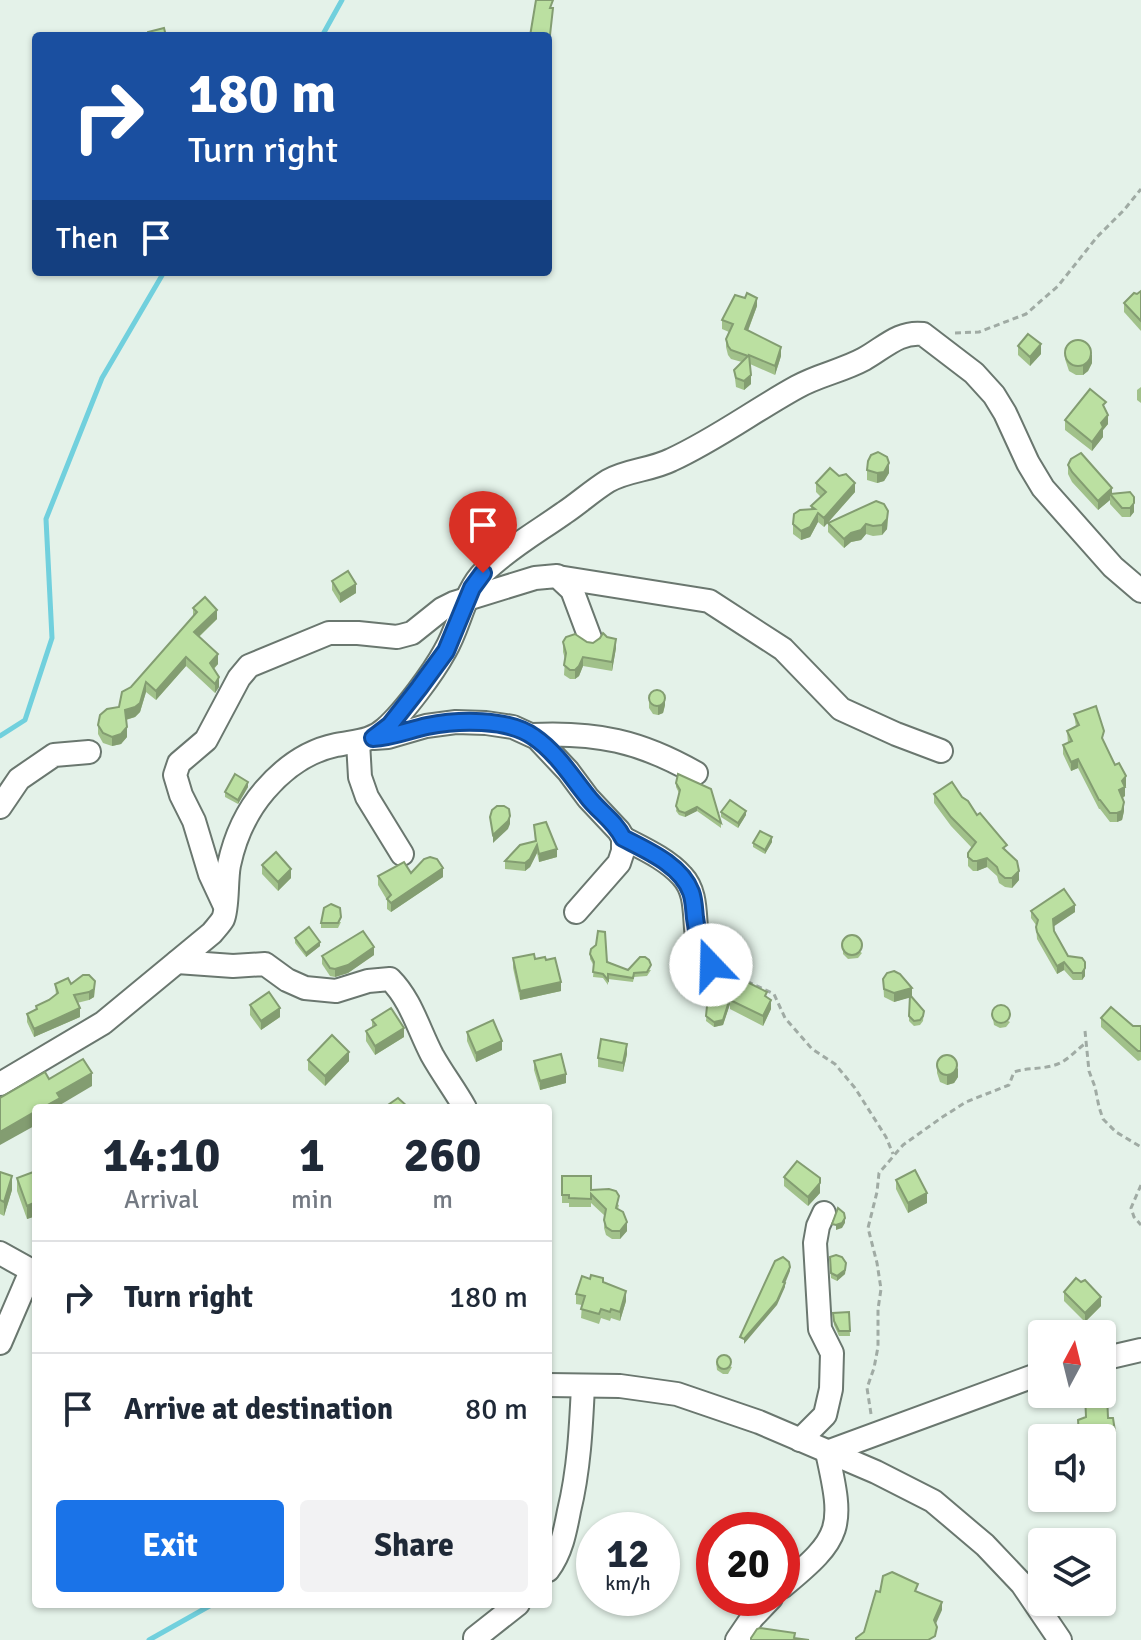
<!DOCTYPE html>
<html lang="en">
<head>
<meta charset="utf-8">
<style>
  :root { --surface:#fff; --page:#f2f2f3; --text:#1f2937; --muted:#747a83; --line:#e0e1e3; --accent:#1a73e8 }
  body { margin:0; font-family:Signika,sans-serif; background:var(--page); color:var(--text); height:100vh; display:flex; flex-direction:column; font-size:30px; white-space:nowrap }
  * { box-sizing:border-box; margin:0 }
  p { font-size:26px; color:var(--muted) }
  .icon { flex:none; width:44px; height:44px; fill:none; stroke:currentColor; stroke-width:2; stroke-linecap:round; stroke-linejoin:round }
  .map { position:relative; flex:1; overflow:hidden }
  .drawer { position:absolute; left:32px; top:1104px; width:520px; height:504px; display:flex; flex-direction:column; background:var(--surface); border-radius:8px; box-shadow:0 2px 6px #0004 }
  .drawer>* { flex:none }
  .top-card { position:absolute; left:32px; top:32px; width:520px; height:244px; border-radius:8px; box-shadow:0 2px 6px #0004; background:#1a4fa0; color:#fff; overflow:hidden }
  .needle { width:52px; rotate:7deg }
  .controls { position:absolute; left:1028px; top:1320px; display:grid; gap:16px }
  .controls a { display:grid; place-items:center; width:88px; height:88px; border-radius:8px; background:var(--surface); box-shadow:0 2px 6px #0004; font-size:40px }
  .speed { position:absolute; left:576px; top:1512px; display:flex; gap:16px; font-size:40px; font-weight:700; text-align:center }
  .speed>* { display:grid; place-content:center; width:104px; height:104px; border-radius:50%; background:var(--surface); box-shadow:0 2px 6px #0004; line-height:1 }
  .speed small { font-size:20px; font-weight:400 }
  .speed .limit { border:12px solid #d22; background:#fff; color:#111 }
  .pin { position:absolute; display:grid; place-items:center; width:68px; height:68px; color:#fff; margin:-82px -34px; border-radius:50% 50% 50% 0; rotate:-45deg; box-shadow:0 0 8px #0007 }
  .pin .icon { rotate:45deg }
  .me { position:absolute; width:88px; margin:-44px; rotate:339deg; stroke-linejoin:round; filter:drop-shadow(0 0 6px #0008) }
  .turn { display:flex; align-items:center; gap:28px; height:168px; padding:0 24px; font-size:36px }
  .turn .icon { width:104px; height:104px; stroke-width:2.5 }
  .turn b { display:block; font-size:56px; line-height:68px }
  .then { display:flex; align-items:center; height:76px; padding:0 24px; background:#0003; gap:16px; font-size:30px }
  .eta { display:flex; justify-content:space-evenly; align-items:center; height:136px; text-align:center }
  .eta b { font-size:48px; font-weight:700; line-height:56px }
  .primary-button { display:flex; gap:16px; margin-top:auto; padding:16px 24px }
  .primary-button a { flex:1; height:92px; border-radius:8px; background:var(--accent); color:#fff; font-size:32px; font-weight:700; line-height:92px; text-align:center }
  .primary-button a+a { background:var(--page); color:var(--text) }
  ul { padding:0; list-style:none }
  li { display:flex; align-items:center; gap:24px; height:112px; padding:0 24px; border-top:2px solid var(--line) }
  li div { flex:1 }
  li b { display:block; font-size:30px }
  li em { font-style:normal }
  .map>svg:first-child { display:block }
</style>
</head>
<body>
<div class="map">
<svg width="1141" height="1640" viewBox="0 0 1141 1640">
  <rect width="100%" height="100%" fill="#e4f2e9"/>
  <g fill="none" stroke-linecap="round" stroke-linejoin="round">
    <g stroke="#71d0dd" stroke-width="5">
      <polyline points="322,36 342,0"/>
      <polyline points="0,736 25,720 52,638 46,519 102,378 164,272"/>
      <polyline points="149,1640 213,1604"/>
    </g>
    <defs>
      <g id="minor">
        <polyline points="558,577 709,601 783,649 841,709 896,734 941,751"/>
        <path d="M532,735c64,-3 108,6 164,38"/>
        <polyline points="374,738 388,737 426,726 456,722 486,723 513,727 537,738 568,771 588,798 619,831 623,838 623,851 619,863 576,912"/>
        <polyline points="358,742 360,777 367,797 402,854"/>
        <polyline points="0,807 19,779 54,755 89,752"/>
        <path d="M623,838c19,10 44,21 59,38 17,18 11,45 16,67 3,9 8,15 13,22"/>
        <polyline points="224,904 210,874 194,821 181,795 175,775 179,763 206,740 239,678 249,666 329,633 358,633 397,637 412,633 442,609 454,603 535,578 557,576 572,590 590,638"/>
        <path d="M177,962l56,4 32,-2 22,16 18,8 31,3 32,-10 22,-2c21,21 28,49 42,76 10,18 23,35 33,53"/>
        <path d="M0,1084l103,-61 109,-90c3,-4 8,-9 11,-14 5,-11 3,-39 6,-54 6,-28 17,-53 36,-75 19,-22 42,-39 71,-45 19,-4 35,-3 50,-17 18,-16 47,-55 59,-77 15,-25 19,-60 40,-80 24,-23 52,-39 79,-58 15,-10 28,-22 44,-32 19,-11 43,-11 63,-21 44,-20 84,-50 126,-73 21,-12 45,-16 67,-28 20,-11 35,-28 59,-25l51,39 20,22 11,18 23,50 15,25 70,79 28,24"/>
        <polyline points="0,1253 36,1273"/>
        <polyline points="0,1343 31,1271"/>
        <polyline points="1102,1359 1141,1350"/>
        <polyline points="548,1385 620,1386 677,1394 759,1422 876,1472 933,1501 985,1545 1022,1584 1060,1640"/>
        <polyline points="800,1440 825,1415 831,1389 832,1353 820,1329 815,1243 818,1226 824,1213"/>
        <path d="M548,1570c13,-17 17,-38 21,-59 10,-41 12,-83 14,-125"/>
        <path d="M782,1587c61,-50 62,-59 45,-135l215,-79"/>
        <polyline points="475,1638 518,1604"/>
        <polyline points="737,1640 752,1618 771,1598"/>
      </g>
    </defs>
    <use href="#minor" stroke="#6a776f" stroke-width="26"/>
    <g stroke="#a0aba4" stroke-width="3" stroke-dasharray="6 4" stroke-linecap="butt">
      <polyline points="955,333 979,332 1026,314 1058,286 1097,237 1124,210 1141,189"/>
      <polyline points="729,973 774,994 785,1018 812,1049 835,1064 855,1088 886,1137 893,1154"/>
      <polyline points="1085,1031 1089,1071 1095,1087 1099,1107 1103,1119 1116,1132 1141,1147"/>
      <polyline points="1141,1185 1131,1208 1134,1217 1141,1225"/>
      <path d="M871,1414l-4,-26 7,-20 4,-21v-38l3,-20 -4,-26 -9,-35 9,-36 2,-19 24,-28 38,-27 25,-16 43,-17 5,-13c15,-5 31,-2 46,-9 9,-4 17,-14 26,-20"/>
    </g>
    <use href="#minor" stroke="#fff" stroke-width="22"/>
  </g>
  <g fill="#a1c18a">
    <polygon points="1141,291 1141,331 1124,312 1124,303"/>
    <polygon points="757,306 748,331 781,356 775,375 750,364 751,384 744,390 736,387 734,370 742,362 731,359 728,355 726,347 726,339 729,332 722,329 722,320"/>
    <polygon points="1018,346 1041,354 1030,366 1018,355"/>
    <polygon points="1065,350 1092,363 1088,371 1083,375 1076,375 1069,371 1065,359"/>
    <polygon points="1141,387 1141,403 1137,400 1137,390"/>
    <polygon points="1106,410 1108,424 1103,430 1103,437 1092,451 1065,430 1065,420"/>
    <polygon points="1068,465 1112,494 1134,497 1134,512 1130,517 1122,517 1110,504 1110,500 1098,510 1072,482 1068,474"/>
    <polygon points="867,470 889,473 884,481 877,483 867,480"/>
    <polygon points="816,483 855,492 824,527 818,522 810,537 801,540 793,534 793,524 811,510 811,506 821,497 816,492"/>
    <polygon points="888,520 887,529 882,535 873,536 866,534 861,540 851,542 844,548 828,532 828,523"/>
    <polygon points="332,581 356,593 340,603 332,590"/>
    <polygon points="193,608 217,619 199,637 218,664 214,669 219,687 215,693 186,666 156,700 146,692 140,712 135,717 126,720 127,737 121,744 112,746 103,743 98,734 98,725 119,707 131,687 193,616"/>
    <polygon points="563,642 587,642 616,648 612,671 583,666 579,676 575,679 570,679 564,675 565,659 563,652"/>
    <polygon points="649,698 665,705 663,713 658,715 653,714 649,708"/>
    <polygon points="1074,714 1103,742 1126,786 1125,787 1125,796 1123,798 1124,811 1122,820 1117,822 1110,822 1100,809 1099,809 1078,768 1071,771 1063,754 1063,745 1068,743 1067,731 1076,727"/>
    <polygon points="676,783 721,823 721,828 697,811 685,817 679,815 676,811 679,793 676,787"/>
    <polygon points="248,787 238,804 225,797 225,792"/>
    <polygon points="934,794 962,797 1007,851 1019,880 1012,888 1005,887 999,883 997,876 987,867 977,871 973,871 968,866 968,853 972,848 951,826 934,803"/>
    <polygon points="721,812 746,815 738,828 721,817"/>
    <polygon points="534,825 557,857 539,862 537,853 530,867 525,871 505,869 505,861 535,842"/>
    <polygon points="772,842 765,854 753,847 753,843"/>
    <polygon points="262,865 291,878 278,891 262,874"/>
    <polygon points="411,873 443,877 391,912 387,909 387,900 378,885 378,876"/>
    <polygon points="1031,911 1075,912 1053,926 1054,931 1068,956 1085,976 1082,980 1073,980 1064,970 1057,974 1037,939 1036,925 1031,918"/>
    <polygon points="341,922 338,928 321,928 321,923"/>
    <polygon points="295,938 320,946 306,957 295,943"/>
    <polygon points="843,940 862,953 858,958 848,959 843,954"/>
    <polygon points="590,954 628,970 651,970 647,976 634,977 633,982 608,979 608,985 603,978 593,977 594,966 590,959"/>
    <polygon points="374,955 348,973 335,977 330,976 322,964 322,956"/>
    <polygon points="513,958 535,959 561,991 520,1000 513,968"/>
    <polygon points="883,979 912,997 924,1011 923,1021 920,1025 914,1026 909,1021 910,997 894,1002 884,997"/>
    <polygon points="55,984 71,984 95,989 94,997 89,1000 77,1003 80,1017 34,1037 27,1022 27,1014 36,1009 36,1006 49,1000 56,995"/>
    <polygon points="708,996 767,997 771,1009 763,1026 730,1009 730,1004 723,1025 714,1027 706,1021"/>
    <polygon points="250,1005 280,1017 261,1030 250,1015"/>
    <polygon points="992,1013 1010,1022 1006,1027 1000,1028 994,1025"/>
    <polygon points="1101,1018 1133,1026 1141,1026 1141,1060 1138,1061 1101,1027"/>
    <polygon points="372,1020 404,1037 375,1055 366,1041 366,1031 372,1027"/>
    <polygon points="467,1032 502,1050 476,1062 467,1041"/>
    <polygon points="627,1054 623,1072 598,1067 598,1058"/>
    <polygon points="308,1060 349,1061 325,1086 308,1070"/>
    <polygon points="534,1061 566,1083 540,1090 534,1070"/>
    <polygon points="937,1064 958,1077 954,1083 947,1085 940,1082 937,1073"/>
    <polygon points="36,1171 36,1216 27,1219 17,1191 17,1178"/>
    <polygon points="0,1172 12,1190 4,1216 0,1214"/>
    <polygon points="562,1176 619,1205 618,1209 627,1231 620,1239 612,1239 606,1235 604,1228 605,1216 591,1203 591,1207 569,1207 569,1203 562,1203"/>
    <polygon points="784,1177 820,1193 808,1206 784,1186"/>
    <polygon points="896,1180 927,1203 908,1213 896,1189"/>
    <polygon points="830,1257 846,1268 845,1274 837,1281 831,1278"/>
    <polygon points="603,1282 626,1301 620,1321 611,1318 610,1321 601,1318 599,1324 581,1318 582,1305 576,1304 576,1294"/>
    <polygon points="1064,1292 1101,1306 1085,1322 1064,1301"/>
    <polygon points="849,1312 850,1336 839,1336 834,1325 833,1313"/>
    <polygon points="716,1361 732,1367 728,1374 723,1374 717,1370"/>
    <polygon points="1085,1394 1112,1406 1108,1408 1108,1418 1115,1431 1115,1445 1102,1446 1102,1438 1078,1438 1078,1420 1086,1417"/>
  </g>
  <g fill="#839d71">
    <polygon points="757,298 757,306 745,338 745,329"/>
    <polygon points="1041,344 1041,354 1030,366 1030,357"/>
    <polygon points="781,347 781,356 775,375 775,366"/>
    <polygon points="1092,354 1092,363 1088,371 1083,375 1083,366"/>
    <polygon points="751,375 751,384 744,390 744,381"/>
    <polygon points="1108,415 1108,424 1103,430 1103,437 1092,451 1092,442 1101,423"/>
    <polygon points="889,463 889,473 884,481 877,483 877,473"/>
    <polygon points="855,483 855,492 824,527 824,518"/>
    <polygon points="1112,488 1112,497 1110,494 1110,500 1098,510 1098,501"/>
    <polygon points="1134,503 1134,512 1130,517 1130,508"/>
    <polygon points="888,511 887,529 882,535 882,525"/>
    <polygon points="818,513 818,522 810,537 801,540 801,531"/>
    <polygon points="866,524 866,534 861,540 851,542 844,548 844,539 851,533"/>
    <polygon points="356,584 356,593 340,603 340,594"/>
    <polygon points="217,610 217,619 194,641 194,632"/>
    <polygon points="616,639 616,648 612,671 612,662"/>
    <polygon points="218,654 218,664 210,672 210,663"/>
    <polygon points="186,657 186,666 156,700 156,691"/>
    <polygon points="583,657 583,666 579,676 575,679 575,670"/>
    <polygon points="219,677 219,687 215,693 215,684"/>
    <polygon points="146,682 146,692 140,712 135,717 125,720 125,710"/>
    <polygon points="665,696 665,705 663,713 658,715 658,706"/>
    <polygon points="127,727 127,737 121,744 112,746 112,737"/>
    <polygon points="1078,759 1078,768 1071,771 1071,762"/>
    <polygon points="1126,776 1126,786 1123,788 1125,787 1125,796 1119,799 1119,790 1122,781"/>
    <polygon points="248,782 248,787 238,804 238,800"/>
    <polygon points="1124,802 1124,811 1122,820 1117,822 1117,813"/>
    <polygon points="697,807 697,811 685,817 685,813"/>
    <polygon points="746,811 746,815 738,828 738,823"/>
    <polygon points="510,816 510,824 508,829 493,843 493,835"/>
    <polygon points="772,837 772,842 765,854 765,850"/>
    <polygon points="537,845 537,853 530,867 525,871 525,863"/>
    <polygon points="557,849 557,857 539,862 539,854"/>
    <polygon points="987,858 987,867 977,871 977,861"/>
    <polygon points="443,868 443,877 391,912 391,903"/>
    <polygon points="291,869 291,878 278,891 278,882"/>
    <polygon points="1019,871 1019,880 1012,888 1012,878"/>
    <polygon points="1075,905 1075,912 1053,927 1053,919"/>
    <polygon points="320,942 320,946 306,957 306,953"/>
    <polygon points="374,947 374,955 348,973 335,977 335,969"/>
    <polygon points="1064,962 1064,970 1057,974 1057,966"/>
    <polygon points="1085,968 1085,976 1082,980 1082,973"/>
    <polygon points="95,981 94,997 89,1000 89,992"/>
    <polygon points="561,982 561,991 520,1000 520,991"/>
    <polygon points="912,988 912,997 894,1002 894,993"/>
    <polygon points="732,992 732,997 730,1000 730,1004 723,1025 714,1027 714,1022"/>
    <polygon points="771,1000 771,1009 763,1026 763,1016"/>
    <polygon points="80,1008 80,1017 34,1037 34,1029"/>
    <polygon points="280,1008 280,1017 261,1030 261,1021"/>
    <polygon points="404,1028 404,1037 375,1055 375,1046"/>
    <polygon points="502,1041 502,1050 476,1062 476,1053"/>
    <polygon points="627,1044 627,1054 623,1072 623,1063"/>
    <polygon points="349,1052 349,1061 325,1086 325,1076"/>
    <polygon points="958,1068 958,1077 954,1083 947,1085 947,1076"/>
    <polygon points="92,1073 92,1086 60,1105 60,1108 42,1108 57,1093"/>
    <polygon points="566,1074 566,1083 540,1090 540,1081"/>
    <polygon points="36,1111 36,1125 0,1145 0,1132"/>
    <polygon points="12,1176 12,1190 4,1216 4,1202"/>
    <polygon points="820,1183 820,1193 808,1206 808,1197"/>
    <polygon points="927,1193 927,1203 908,1213 908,1203"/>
    <polygon points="36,1202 36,1216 27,1219 27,1206"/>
    <polygon points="845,1218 845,1223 842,1228 836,1230 836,1225"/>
    <polygon points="627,1222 627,1231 620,1239 620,1231"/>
    <polygon points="846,1263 845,1274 837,1281 837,1276"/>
    <polygon points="790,1267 790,1271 784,1286 785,1283 785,1287 777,1305 744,1344 744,1339 783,1282"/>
    <polygon points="626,1291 626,1301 620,1321 620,1312"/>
    <polygon points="1101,1297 1101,1306 1085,1322 1085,1313"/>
    <polygon points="1112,1392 1112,1406 1107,1408 1107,1394"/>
    <polygon points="942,1602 942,1610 934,1628 934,1620"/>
  </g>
  <g fill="#bbe0a1" stroke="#839d71" stroke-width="2">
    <polygon points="536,0 553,0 550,8 553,8 549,44 548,36 530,36"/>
    <polygon points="164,28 166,36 148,36 148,32"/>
    <polygon points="1141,291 1141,321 1124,303 1134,293 1137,294"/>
    <polygon points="747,293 757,298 745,329 781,347 775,366 749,355 751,375 744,381 736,378 734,370 748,356 731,350 728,346 726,339 733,324 722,320 735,295 745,298"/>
    <polygon points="1028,334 1041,344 1030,357 1018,346"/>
    <circle cx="1078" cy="353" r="13"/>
    <polygon points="1090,389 1106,402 1103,405 1108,415 1101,423 1103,427 1092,442 1065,420"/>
    <polygon points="878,452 887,457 889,463 884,472 877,473 867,470 868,461 871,455"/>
    <polygon points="1081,453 1112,488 1098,501 1072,472 1068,465 1071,459"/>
    <polygon points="830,468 839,476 846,474 855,483 824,518 818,513 810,527 801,531 793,524 794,514 800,510 815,509 811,506 826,492 816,483"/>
    <polygon points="1130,492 1134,497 1134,503 1130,508 1122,508 1110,494"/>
    <polygon points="876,501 884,504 888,511 887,519 882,525 873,526 866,524 861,530 851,533 844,539 828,523"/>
    <polygon points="348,571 356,584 340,594 332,581"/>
    <polygon points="205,597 217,610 194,632 218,654 210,663 219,677 215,684 186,657 156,691 146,682 140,703 135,707 125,710 127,727 121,734 112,737 103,733 98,725 100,715 107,709 119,707 122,692 131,687 197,612 193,608"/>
    <polygon points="603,633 607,637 616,639 612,662 583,657 579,666 575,670 570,670 564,665 566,653 563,642 566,637 575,634 587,642 593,643 600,638"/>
    <circle cx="657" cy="698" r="8"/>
    <polygon points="1096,706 1104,731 1102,738 1115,765 1119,763 1126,776 1122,781 1125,787 1119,790 1124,802 1122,811 1117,813 1110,813 1100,800 1099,800 1078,759 1071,762 1063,745 1072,741 1067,731 1079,725 1074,714"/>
    <polygon points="235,774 248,782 238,800 225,792"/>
    <polygon points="678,774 711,789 721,823 697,807 685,813 679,811 676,806 680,790 676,783"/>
    <polygon points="952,782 962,797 968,801 977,815 980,813 1007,845 1003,848 1017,861 1019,871 1012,878 1005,878 999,873 997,867 987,858 977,861 973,861 968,857 968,853 976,842 951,817 934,794"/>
    <polygon points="730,800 746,811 738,823 721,812"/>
    <polygon points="497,806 504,806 509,809 510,816 508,821 493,835 490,817 492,810"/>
    <polygon points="546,822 557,849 539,854 537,845 530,859 525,863 505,861 520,845 536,841 534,825"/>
    <polygon points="760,831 772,837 765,850 753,843"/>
    <polygon points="276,852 291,869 278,882 262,865"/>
    <polygon points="430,857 437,859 443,868 391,903 387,899 391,895 378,876 404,862 411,873 424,859"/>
    <polygon points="1064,889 1075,905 1053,919 1054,931 1068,956 1082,958 1085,962 1085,968 1082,973 1073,973 1064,962 1057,966 1037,932 1036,927 1038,920 1031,911"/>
    <polygon points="331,904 340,908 341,917 338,923 321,923 324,908"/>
    <polygon points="309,927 320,942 306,953 295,938"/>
    <polygon points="363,931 374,947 348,965 335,969 330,968 322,956"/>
    <polygon points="598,931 605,932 607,962 628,970 640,957 645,957 649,960 651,965 647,972 634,973 633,978 608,974 608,980 603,974 593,972 594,962 590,954 591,949 596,945"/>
    <circle cx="852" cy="945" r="10"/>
    <polygon points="534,954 535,959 545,957 546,960 555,958 561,982 520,991 513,958"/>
    <polygon points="894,971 900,974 912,988 894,993 884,989 883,979 887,973"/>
    <polygon points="83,975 89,975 95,981 94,989 89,992 74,995 80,1008 34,1029 27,1014 37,1009 36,1006 49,1000 58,993 55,984 68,978 71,984"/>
    <polygon points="741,979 767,992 765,996 771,1000 763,1016 730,1000"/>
    <polygon points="712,984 732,992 723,1020 714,1022 706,1016 708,996"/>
    <polygon points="269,992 280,1008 261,1021 250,1005"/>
    <polygon points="910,995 924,1011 923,1016 920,1020 914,1021 909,1016"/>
    <circle cx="1001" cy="1014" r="9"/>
    <polygon points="1111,1007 1133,1026 1141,1026 1141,1051 1138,1051 1101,1018"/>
    <polygon points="391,1008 404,1028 375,1046 366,1031 376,1025 372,1020"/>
    <polygon points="493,1020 502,1041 476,1053 467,1032"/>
    <polygon points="332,1035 349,1052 325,1076 308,1060"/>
    <polygon points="601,1039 627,1044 623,1063 598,1058"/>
    <polygon points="561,1054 566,1074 540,1081 534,1061"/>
    <circle cx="947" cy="1065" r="10"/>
    <polygon points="83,1059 92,1073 57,1093 60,1098 42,1108 36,1108 36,1111 0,1132 0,1098 45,1072 49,1079"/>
    <polygon points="398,1098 408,1107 385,1108 385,1107"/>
    <polygon points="797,1161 820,1178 820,1183 808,1197 784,1177"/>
    <polygon points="915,1170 927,1193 908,1203 896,1180"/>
    <polygon points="36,1171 36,1202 27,1206 17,1178"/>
    <polygon points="0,1172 12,1176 4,1202 0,1200"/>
    <polygon points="562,1176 591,1176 591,1190 609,1189 616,1191 619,1196 616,1208 623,1212 627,1222 620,1231 612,1231 606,1227 604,1220 606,1209 591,1194 591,1199 569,1198 569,1195 562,1195"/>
    <polygon points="838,1208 844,1213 845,1218 842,1223 836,1225 832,1224"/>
    <polygon points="836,1255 842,1257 846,1263 845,1270 837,1276 831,1273 830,1257"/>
    <polygon points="783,1257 789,1262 790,1267 783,1282 785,1283 777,1301 744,1339 740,1337 775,1261"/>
    <polygon points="591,1275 603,1278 603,1282 626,1291 620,1312 611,1309 610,1312 601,1309 599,1314 581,1309 585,1296 576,1294 582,1276 590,1279"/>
    <polygon points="1076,1278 1081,1282 1085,1280 1101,1297 1085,1313 1064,1292"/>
    <polygon points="849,1312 850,1331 839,1331 834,1321 833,1313"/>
    <circle cx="724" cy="1362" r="7"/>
    <polygon points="1112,1379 1112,1392 1107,1394 1108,1418 1113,1418 1115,1431 1079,1435 1078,1420 1086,1417 1085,1394 1102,1394 1102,1380"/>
    <polygon points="892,1572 918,1584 915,1591 942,1602 934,1620 937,1627 935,1636 928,1640 856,1640 856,1638 864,1632 876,1591 880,1592 883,1576"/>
    <polygon points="760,1628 795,1633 794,1638 809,1640 751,1640 751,1638 757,1629"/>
  </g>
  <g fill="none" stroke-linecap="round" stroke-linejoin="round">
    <defs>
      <path id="route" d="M483,573l-11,15 -26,63 -27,37 -29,37 -17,13c19,-1 36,-8 54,-12 30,-6 81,-8 107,11 22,15 37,39 53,59 11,15 28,25 36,42 25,13 58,27 68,54 3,8 3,17 4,26 3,18 4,32 16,47"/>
    </defs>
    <use href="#route" stroke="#114b97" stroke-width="20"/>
    <use href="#route" stroke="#1a73e8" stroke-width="14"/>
  </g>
</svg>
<div class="controls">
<a><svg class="needle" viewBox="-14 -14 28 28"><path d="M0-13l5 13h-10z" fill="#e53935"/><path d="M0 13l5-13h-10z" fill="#747a83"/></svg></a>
<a><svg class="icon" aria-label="sound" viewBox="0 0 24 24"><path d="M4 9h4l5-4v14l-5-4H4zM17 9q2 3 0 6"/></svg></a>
<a><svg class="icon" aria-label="layers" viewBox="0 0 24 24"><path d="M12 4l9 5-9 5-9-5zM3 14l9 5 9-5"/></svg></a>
</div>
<div class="speed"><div>12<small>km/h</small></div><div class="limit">20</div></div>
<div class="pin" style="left:483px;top:573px;background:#d93025"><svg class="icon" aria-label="arrive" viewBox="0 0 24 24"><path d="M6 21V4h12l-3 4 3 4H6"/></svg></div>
<svg class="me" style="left:711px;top:965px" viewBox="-20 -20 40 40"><circle r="19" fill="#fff"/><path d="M0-13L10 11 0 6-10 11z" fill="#1a73e8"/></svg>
<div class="top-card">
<div class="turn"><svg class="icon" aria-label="right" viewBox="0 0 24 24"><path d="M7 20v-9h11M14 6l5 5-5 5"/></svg><div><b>180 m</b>Turn right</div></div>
<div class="then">Then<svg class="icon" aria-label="arrive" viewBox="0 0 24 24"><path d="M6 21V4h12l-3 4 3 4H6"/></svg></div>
</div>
<section class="drawer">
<div class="eta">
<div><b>14:10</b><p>Arrival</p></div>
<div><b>1</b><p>min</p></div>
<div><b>260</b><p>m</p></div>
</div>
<ul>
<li><svg class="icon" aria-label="right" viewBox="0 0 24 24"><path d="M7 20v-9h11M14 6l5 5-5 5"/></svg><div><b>Turn right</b></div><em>180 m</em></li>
<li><svg class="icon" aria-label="arrive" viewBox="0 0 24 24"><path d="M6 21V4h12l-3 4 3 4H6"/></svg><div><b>Arrive at destination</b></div><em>80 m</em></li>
</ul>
<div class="primary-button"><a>Exit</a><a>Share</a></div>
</section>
</div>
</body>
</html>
